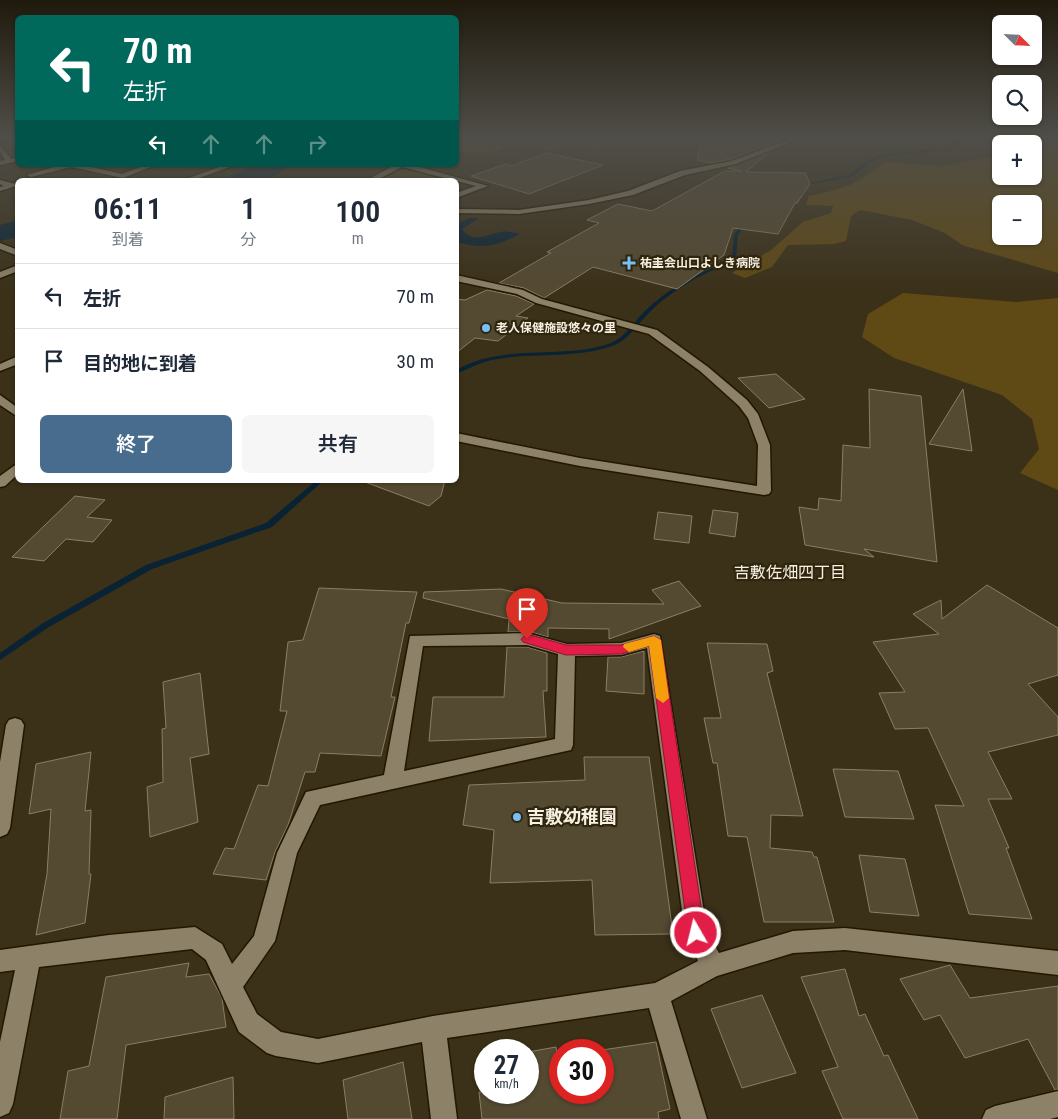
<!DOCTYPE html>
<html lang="ja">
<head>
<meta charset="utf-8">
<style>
  :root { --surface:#fff; --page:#f6f6f7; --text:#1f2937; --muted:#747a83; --line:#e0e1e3; --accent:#476c8d }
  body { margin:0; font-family:"Roboto Condensed","Noto Sans JP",sans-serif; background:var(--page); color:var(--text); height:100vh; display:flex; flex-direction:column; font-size:19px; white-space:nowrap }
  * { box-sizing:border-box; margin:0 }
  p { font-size:16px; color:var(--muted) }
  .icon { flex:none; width:28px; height:28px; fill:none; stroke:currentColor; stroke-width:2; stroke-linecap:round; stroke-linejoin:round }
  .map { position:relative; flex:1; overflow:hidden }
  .panel { position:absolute; left:15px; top:178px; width:444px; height:305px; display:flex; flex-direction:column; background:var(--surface); border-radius:8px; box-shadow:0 1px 4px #0004 }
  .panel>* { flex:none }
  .hud { position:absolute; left:15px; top:15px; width:444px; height:152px; border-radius:8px; box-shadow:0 1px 4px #0004; background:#00695c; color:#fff; overflow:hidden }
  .needle { width:32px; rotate:114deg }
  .controls { position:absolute; left:992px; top:15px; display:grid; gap:10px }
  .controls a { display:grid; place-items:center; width:50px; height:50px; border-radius:8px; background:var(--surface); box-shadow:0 1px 4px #0004; font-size:25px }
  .speed { position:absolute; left:474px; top:1039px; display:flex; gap:10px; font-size:25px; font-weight:700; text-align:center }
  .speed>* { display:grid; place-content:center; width:65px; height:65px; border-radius:50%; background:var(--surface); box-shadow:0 1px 4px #0004; line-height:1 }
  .speed small { font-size:12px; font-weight:400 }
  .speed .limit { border:8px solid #d22; background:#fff; color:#111 }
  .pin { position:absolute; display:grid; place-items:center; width:42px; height:42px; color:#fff; margin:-51px -21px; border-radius:50% 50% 50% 0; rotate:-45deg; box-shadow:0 0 5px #0007 }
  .pin .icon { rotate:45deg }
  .me { position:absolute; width:55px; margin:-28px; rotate:352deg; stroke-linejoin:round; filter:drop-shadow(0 0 4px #0008) }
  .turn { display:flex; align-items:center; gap:18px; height:105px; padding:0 25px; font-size:22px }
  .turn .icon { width:65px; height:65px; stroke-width:2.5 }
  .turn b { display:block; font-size:35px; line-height:42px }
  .lanes { display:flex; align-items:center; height:48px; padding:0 25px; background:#0003; justify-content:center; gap:25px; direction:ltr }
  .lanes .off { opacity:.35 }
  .eta { display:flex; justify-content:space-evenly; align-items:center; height:85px; text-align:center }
  .eta b { font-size:30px; font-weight:600; line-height:35px }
  .button { display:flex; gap:10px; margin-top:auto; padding:10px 25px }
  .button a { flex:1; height:58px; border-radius:8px; background:var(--accent); color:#fff; font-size:20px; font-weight:600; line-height:58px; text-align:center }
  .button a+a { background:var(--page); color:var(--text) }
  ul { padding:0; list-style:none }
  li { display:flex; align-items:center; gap:15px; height:65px; padding:0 25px; border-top:1px solid var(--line) }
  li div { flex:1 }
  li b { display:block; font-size:19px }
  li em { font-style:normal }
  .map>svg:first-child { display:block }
</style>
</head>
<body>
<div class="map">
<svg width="1058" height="1119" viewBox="0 0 1058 1119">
  <rect width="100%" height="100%" fill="#3b3018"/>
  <g fill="#5f4914" fill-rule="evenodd">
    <polygon points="460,138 508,138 498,140 496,144 504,149 482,154 456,151 456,139"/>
    <polygon points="566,138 715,138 670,145 594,148 571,146 545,150 543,147"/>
    <path d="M1030,138h28v135l-96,-28 -17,-12 -33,-13 -52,-10 -9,6 -5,25 -12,3 -46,1 -16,22 -27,11 -13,-5 39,-23 32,-28 28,-9 2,-7 -27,-1 3,-9c38,-8 46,-11 76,-34l59,4 56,-11 1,-4v25h33v-32h-18zM1001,204h33v32h-33z"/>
    <polygon points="404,168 454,180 380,180"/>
    <polygon points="903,293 1016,302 1058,298 1058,490 1020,473 1039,449 1032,419 1002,395 894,358 862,337 868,314"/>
  </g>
  <path fill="#0a2334" d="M470,218h9l-17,11c10,15 24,6 38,3 7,-1 13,0 20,2 -26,13 -34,15 -64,8v-18z"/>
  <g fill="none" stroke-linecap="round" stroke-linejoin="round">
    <g fill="#0a2334" fill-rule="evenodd">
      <polygon points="963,138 967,138 946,150 888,156 872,161 851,177 800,186 798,185 849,175 870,159 887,154 944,148"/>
      <polygon points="18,139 18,141 0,143 0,141"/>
      <path d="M744,221l3,1 -9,13 -2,24c-10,7 -21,10 -31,15 -15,7 -29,16 -42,26 -6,5 -12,10 -17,16 -12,12 -19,26 -37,31 -38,12 -79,5 -117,13 -13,3 -24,9 -36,14v-4c12,-6 23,-11 36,-13 37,-8 76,-1 113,-12 18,-5 25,-18 37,-31 6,-6 11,-11 17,-15 13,-11 27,-19 42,-26 10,-5 21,-9 31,-15l2,-23z"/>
      <polygon points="317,480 324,480 272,527 152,569 49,627 0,660 0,653 43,623 146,565 266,523"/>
    </g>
    <g fill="#0a2334" fill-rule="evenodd">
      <path d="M257,165h31c-12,18 -41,15 -60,15l4,-5z"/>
      <polygon points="18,220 18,237 0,241 0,225"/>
    </g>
  </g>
  <g fill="#544931" stroke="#8b7e64">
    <polygon points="700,138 789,138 731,159 711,163 698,160"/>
    <polygon points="770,152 746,172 805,173 810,184 797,203 795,203 778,234 733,228 724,255 677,289 593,267 544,298 524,288 499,283 551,253 547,252 599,223 587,220 618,204 652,211 725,171 742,171 728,168"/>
    <polygon points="546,153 603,165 529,194 471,176 506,164 511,166"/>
    <polygon points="487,290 516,296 534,304 516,316 528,318 498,341 475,338 456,353 456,299 465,300"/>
    <polygon points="776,374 805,399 769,408 738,378"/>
    <polygon points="869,389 921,396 937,562 864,549 874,557 805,545 799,507 818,510 819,498 841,501 843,445 870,448"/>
    <polygon points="963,389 972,451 929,444"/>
    <polygon points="365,480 445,480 441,496 429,506 365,482"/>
    <polygon points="75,496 105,500 87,517 112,520 93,542 66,539 44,561 12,557"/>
    <polygon points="713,510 738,513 735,537 709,533"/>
    <polygon points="658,512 692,516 689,543 654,539"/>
    <polygon points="679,581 701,606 609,639 609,629 548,628 548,637 528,631 508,632 509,619 423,598 424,592 501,589 562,603 664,604 652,590"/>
    <polygon points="987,585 1058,628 1058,675 1028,684 1058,717 1058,735 988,752 1012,799 988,799 1009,848 1006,848 1032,919 969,914 935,805 964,806 928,728 895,729 879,693 905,692 873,642 939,634 913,614 941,600 942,619"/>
    <polygon points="319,588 417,592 409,623 406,623 391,697 395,697 381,756 320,753 315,772 305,772 288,825 275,852 266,880 213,874 225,848 234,849 258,785 268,786 287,711 280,711 288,642 303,640"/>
    <polygon points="707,643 767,644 773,671 767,673 803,816 771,815 770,848 812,852 814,857 817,857 834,922 764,922 747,837 728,836 717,763 713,763 704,718 721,718"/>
    <polygon points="507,647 527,647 547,653 547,691 543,691 546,737 429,741 433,697 504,697"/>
    <polygon points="644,651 644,694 606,691 608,657 621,657"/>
    <polygon points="200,673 209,754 190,758 198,822 150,837 147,787 163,782 162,729 166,728 163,682"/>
    <polygon points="91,752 85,811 91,810 89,874 91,874 85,923 36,935 47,874 51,809 29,814 36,764"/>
    <polygon points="584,757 649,757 673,934 595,935 592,880 490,883 494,830 463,825 469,785 585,780"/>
    <polygon points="833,769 898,771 914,819 845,817"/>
    <polygon points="859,855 905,859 919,916 870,912"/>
    <polygon points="189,963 186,977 209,974 222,998 226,1027 126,1045 117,1119 60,1119 68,1071 89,1066 106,977"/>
    <polygon points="950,965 970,998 1058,986 1058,1089 1055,1090 1028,1039 965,1058 940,1015 924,1020 900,979"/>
    <polygon points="845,969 859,1016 865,1014 884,1056 888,1055 918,1119 843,1119 822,1071 838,1067 801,977"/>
    <polygon points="762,995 796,1073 742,1088 711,1009"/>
    <polygon points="656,1042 670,1109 658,1112 659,1119 482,1119 479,1092 528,1092 528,1052 556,1047 557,1055 560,1055 560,1092 602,1092 602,1050"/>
    <polygon points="403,1062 412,1119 348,1119 343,1080"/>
    <polygon points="233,1077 234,1119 164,1119 165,1097"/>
  </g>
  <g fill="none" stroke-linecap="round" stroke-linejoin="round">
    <defs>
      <g id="street">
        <polygon points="793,138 801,138 736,164 685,175 633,195 589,204 519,214 456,213 456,209 519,210 589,200 628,191 680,171 732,161"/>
        <polygon points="0,145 11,159 18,157 18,161 0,165 0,161 5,160 0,152"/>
        <polygon points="61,165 82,165 122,174 146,165 156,165 123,178 71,167 31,177 27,175"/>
        <polygon points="225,165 235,165 194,180 183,180"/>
        <polygon points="395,165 412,165 488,186 456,198 456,193 476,186 402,167 377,180 367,180"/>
        <polygon points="0,180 15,184 16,186 0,191 0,187 4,186 0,184"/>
        <polygon points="0,243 18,250 18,256 0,249"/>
        <polygon points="18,265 18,271 0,278 0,272"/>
        <polygon points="456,275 523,290 542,299 657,330 708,367 747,400 758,414 770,445 771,491 769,494 764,495 580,466 456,441 456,433 580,458 757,486 758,445 748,418 739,406 700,371 649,334 536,303 517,294 456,281"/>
        <polygon points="18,356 18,364 0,371 0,364"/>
        <polygon points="0,395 18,408 18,417 0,405"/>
        <polygon points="18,463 18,474 5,486 0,487 0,476"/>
        <path d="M527,633l40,11 54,-1 33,-9 6,2 47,295 12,22 74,-22 52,-3 213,23v24l-213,-25 -52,3 -76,23 -46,25 36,118h-26l-32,-111 -202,30 10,81h-26l-9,-77 -104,21 -42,-7 -9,-3 -28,-21 -33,-72 -14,-11 -153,18 -26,137 -4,9 -9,4v-75l15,-72 -15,2v-22l109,-15 86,-8 27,17 10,20 22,-28 23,-83 29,-61 78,-17 26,-139zM527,645l31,9 -3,85 -151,32 19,-125zM647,648l38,285 13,28 -43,22 -222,33 -115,23 -37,-7 -24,-18 -14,-27 32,-46 22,-88 23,-48 251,-55 2,-5 2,-89 46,-1z"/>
        <polygon points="15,718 21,720 24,725 10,828 7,834 0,837 0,762 6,725 9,720"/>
        <polygon points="1058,1091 1058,1117 1050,1119 982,1119 986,1110 995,1106"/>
      </g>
    </defs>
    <use href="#street" stroke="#221802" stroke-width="3"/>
    <use href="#street" fill="#8d8167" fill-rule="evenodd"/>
  </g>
  <linearGradient id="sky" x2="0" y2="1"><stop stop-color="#201a0d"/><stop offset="0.47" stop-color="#4f4e48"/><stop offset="1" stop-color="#4f4e48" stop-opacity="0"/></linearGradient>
  <rect width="1058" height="294" fill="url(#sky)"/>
  <polygon fill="#e11d48" stroke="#92132f" points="527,634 566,645 621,645 654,636 661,640 705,933 702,939 696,941 690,939 688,933 649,646 621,654 566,655 523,642 521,639"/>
  <polygon fill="#f59e0b" points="654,636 661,640 669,698 663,703 656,698 649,646 629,652 623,647 624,644"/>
  <g fill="#77bff7" stroke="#30260e" stroke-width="2">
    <path d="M626.5 255.5h5v5h5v5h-5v5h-5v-5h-5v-5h5z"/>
    <circle cx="486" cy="328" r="5"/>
    <circle cx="517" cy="817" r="5"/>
  </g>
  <g text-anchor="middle" stroke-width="4.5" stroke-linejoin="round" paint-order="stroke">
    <g font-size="12" font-weight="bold" fill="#f7f0e2" stroke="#30260e" text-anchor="start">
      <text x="640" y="267">祐圭会山口よしき病院</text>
      <text x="496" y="332">老人保健施設悠々の里</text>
    </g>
    <g font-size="16" fill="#f7f0e2" stroke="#30260e">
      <text x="790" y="578">吉敷佐畑四丁目</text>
    </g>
    <g font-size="18" font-weight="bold" fill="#f7f0e2" stroke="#30260e" text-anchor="start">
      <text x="527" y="823">吉敷幼稚園</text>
    </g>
  </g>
</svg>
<div class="controls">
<a><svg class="needle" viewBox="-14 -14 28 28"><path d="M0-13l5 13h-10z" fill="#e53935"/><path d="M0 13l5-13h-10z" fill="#747a83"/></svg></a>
<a><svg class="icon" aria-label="search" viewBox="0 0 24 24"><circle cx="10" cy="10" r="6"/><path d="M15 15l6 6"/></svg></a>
<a>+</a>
<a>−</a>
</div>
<div class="speed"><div>27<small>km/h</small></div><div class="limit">30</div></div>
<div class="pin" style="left:527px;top:639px;background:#d93025"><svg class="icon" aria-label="arrive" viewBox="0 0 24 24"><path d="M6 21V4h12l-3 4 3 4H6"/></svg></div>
<svg class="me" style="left:696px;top:933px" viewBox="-20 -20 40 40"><circle r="17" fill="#e11d48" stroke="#fff" stroke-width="3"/><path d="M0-11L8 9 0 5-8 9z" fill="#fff"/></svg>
<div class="hud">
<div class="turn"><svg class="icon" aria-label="left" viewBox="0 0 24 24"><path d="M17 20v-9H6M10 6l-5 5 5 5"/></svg><div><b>70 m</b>左折</div></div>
<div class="lanes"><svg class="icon" aria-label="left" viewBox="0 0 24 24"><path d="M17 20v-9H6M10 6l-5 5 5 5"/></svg><svg class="icon off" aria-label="ahead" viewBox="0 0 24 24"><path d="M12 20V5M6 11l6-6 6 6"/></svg><svg class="icon off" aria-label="ahead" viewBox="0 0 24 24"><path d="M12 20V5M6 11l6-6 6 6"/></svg><svg class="icon off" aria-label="right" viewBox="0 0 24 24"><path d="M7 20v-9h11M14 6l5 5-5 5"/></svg></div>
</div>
<section class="panel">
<div class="eta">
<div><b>06:11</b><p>到着</p></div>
<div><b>1</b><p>分</p></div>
<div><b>100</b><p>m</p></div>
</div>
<ul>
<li><svg class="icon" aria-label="left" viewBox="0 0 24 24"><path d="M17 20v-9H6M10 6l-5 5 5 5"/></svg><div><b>左折</b></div><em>70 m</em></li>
<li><svg class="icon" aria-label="arrive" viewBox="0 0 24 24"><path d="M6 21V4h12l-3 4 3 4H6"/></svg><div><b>目的地に到着</b></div><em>30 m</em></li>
</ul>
<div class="button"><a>終了</a><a>共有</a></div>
</section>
</div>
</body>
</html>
